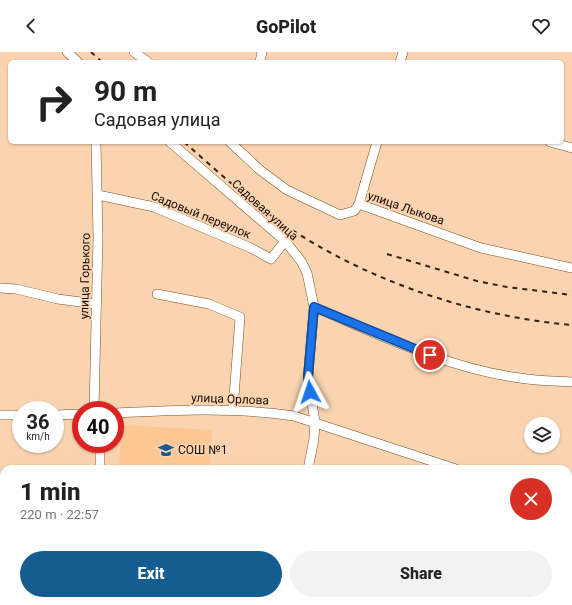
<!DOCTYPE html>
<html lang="en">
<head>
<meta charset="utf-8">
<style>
  :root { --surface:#fff; --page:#f2f2f2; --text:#222; --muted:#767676; --accent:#155c90 }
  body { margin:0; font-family:Roboto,sans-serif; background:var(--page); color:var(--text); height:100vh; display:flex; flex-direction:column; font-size:15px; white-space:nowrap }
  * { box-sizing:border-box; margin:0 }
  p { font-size:13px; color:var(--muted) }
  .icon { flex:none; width:22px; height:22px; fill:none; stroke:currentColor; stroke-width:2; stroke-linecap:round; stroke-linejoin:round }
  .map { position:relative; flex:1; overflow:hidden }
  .details { position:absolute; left:0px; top:413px; width:572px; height:140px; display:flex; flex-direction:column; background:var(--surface); border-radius:12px 12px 0 0; box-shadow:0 1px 3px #0004 }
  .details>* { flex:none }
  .banner { position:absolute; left:8px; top:8px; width:556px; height:84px; border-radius:6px; box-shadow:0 1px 3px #0004; background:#fff; color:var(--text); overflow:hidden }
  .tools { position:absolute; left:524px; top:365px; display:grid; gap:8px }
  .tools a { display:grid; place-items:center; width:36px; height:36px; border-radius:50%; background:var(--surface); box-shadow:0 1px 3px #0004; font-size:20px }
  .speed { position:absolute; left:12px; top:349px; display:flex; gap:8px; font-size:20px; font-weight:700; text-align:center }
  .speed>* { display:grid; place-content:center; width:52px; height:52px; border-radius:50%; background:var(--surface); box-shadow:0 1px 3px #0004; line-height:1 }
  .speed small { font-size:10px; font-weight:400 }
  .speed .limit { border:6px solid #d22; background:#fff; color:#111 }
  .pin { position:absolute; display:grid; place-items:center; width:34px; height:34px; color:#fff; margin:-17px; border:2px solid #fff; border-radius:50%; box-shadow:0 1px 4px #0007 }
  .me { position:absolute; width:44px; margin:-22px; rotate:355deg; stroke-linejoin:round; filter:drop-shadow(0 0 3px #0008) }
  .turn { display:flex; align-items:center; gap:14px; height:84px; padding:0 20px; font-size:18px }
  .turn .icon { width:52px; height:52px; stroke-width:2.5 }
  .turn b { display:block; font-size:28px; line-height:34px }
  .round { display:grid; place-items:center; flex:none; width:42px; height:42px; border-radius:21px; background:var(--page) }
  .overview { display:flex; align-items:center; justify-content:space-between; height:68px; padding:0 20px }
  h1 { font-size:24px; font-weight:800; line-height:30px }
  .action { display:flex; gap:8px; margin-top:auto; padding:8px 20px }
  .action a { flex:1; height:46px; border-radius:24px; background:var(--accent); color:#fff; font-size:16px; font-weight:800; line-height:46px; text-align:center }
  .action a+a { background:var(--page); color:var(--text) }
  header { display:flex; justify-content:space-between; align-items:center; height:52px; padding:0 20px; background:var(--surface); font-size:18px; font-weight:800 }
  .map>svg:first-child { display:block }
</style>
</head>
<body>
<header><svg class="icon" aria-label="back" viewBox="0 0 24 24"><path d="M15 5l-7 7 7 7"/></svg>GoPilot<svg class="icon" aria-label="heart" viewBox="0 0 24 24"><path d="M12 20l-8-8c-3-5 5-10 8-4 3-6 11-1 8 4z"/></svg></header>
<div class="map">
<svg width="572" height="553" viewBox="0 0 572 553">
  <rect width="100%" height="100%" fill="#fad4b0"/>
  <polygon fill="#fcc793" points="122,373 212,378 210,417 119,417"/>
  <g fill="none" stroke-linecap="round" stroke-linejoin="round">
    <defs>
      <g id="minor">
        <polyline points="67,0 78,10"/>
        <polyline points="134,0 148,10"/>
        <polyline points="260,10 262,0"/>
        <polyline points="400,10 403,0"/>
        <polyline points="170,90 285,189 301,209 307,221 314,255 308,325 315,370 314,387 308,417"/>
        <polyline points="230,90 260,118 287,138 340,163 354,159 359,152 377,90"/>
        <polyline points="550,90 572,96"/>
        <polyline points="98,143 154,155 251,196 271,207 285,189"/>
        <polyline points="359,152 481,196 572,216"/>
        <polyline points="0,236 16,237 58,247 96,252"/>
        <polyline points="157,242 209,252 240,265 233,358"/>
        <path d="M314,255c66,28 135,62 206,71 17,3 35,3 52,4"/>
        <polyline points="94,358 98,185 96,90"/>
        <path d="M115,361c60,-3 119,-6 179,3l162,53"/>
        <polyline points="0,363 21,363"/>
        <polyline points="55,363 81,362"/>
        <polyline points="100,417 100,392"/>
        <polyline points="568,456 572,458"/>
        <polyline points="0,464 4,464"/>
        <polyline points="98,553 98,549"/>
        <polyline points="268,553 269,549"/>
        <polyline points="420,553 421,549"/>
        <polyline points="493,553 494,549"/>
      </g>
    </defs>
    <use href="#minor" stroke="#774f22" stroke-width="10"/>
    <use href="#minor" stroke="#fff" stroke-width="9"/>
    <g stroke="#322114" stroke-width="2" stroke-dasharray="5 5" stroke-linecap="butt">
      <polyline points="91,0 102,10"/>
      <path d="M184,90c31,27 62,56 96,80 85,58 189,94 292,103"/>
      <polyline points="387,202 477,229 507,235 572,243"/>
    </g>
  </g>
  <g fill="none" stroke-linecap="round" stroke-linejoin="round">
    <defs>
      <polyline id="route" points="310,340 308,325 314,255 430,303"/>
    </defs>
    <use href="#route" stroke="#114b97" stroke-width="10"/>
    <use href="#route" stroke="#1a73e8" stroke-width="7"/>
  </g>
  <defs>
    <symbol id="school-bare" viewBox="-9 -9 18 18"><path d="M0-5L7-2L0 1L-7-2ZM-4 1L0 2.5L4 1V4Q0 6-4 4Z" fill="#155c90" stroke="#fad4b0" stroke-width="2.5" paint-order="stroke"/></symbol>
  </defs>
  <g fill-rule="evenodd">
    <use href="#school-bare" x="155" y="387" width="22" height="22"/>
  </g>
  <g text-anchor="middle" stroke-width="3.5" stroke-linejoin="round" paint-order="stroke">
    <g font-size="12" fill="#190a00" stroke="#fad4b0">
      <text transform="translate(406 156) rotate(19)" y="4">улица Лыкова</text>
      <text transform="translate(265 158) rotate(42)" y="4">Садовая улица</text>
      <text transform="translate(201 163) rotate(22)" y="4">Садовый переулок</text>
      <text transform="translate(85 224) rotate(-89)" y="4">улица Горького</text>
      <text transform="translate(230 347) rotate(2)" y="4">улица Орлова</text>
    </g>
    <g font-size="12" fill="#190a00" stroke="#fad4b0" text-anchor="start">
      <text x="178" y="402">СОШ №1</text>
    </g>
  </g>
</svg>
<div class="tools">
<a><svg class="icon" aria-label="layers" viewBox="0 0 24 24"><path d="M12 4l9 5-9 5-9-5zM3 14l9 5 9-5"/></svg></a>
</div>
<div class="speed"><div>36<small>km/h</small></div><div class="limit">40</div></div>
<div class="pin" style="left:430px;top:303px;background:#d93025"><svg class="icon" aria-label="arrive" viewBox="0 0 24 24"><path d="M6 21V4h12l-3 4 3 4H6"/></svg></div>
<svg class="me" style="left:310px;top:340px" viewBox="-20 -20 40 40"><path d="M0-17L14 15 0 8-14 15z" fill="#1a73e8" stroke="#fff" stroke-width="4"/></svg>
<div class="banner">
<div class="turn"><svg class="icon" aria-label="right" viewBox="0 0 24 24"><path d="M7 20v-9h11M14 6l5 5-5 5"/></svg><div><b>90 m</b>Садовая улица</div></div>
</div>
<section class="details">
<div class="overview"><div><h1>1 min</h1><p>220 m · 22:57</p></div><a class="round" style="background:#d93025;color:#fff"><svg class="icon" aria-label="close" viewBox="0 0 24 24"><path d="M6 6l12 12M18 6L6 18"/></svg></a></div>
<div class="action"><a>Exit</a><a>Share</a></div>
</section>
</div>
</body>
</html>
